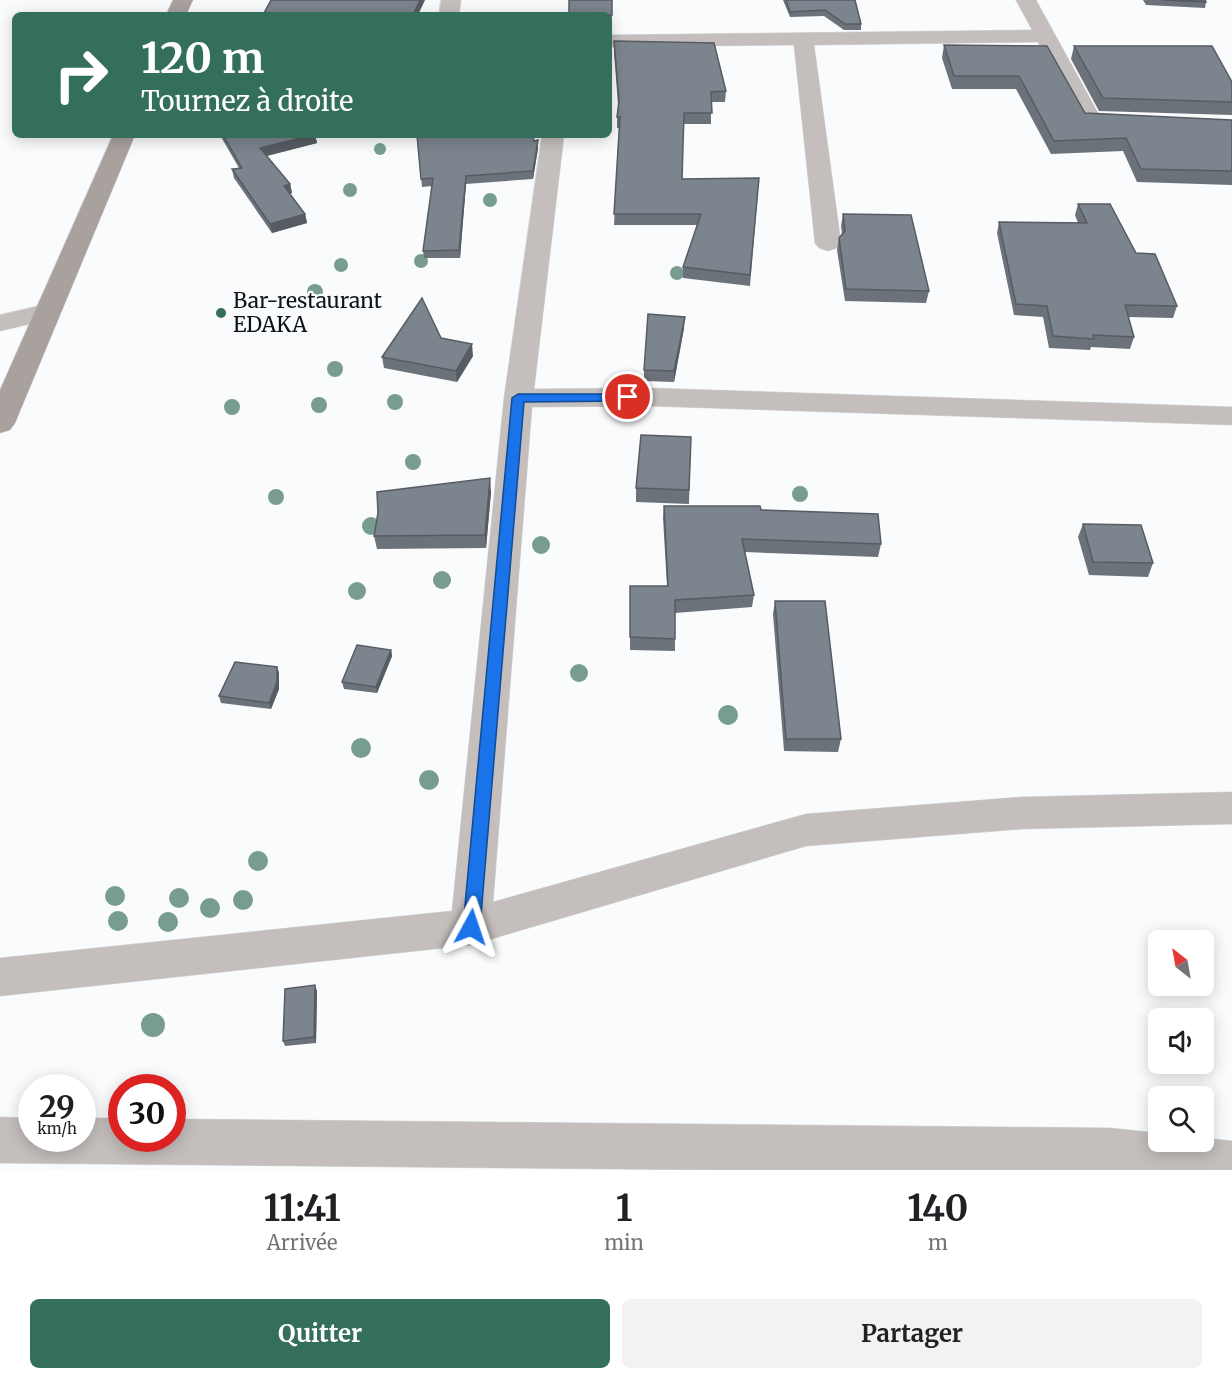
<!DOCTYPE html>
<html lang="fr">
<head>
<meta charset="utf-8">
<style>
  :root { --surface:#fff; --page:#f2f2f2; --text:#202124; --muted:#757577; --accent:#336f5a }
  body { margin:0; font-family:Merriweather,serif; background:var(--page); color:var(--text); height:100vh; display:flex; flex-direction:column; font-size:22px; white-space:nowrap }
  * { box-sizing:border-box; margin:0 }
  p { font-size:20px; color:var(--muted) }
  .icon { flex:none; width:33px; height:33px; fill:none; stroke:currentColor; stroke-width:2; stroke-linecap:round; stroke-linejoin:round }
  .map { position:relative; height:1170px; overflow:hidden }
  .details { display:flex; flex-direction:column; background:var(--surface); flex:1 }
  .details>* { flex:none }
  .hud { position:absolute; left:12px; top:12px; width:600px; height:126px; border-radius:9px; box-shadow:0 3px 15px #0003; background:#336f5a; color:#fff; overflow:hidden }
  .needle { width:39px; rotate:329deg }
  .controls { position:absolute; left:1148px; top:930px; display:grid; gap:12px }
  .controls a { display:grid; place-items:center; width:66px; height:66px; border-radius:9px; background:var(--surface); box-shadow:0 3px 15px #0003; font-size:30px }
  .speed { position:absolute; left:18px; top:1074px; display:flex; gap:12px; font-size:30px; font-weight:700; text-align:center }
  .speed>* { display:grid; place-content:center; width:78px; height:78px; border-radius:50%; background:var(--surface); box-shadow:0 3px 15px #0003; line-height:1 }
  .speed small { font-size:15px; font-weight:400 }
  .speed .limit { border:9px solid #d22; background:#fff; color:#111 }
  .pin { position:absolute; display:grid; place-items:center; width:51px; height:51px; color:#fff; margin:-26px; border:3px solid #fff; border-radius:50%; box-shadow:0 2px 6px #0007 }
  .me { position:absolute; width:66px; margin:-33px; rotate:5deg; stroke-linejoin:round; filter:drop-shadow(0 0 4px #0008) }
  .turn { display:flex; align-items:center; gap:21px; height:126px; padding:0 30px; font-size:27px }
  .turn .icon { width:78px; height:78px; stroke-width:2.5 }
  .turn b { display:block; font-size:42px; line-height:51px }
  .eta { display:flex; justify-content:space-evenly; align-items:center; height:102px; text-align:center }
  .eta b { font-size:36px; font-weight:700; line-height:42px }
  .action { display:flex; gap:12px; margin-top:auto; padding:12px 30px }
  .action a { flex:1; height:69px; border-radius:9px; background:var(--accent); color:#fff; font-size:24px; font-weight:700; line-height:69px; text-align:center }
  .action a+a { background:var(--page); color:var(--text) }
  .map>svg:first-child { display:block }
</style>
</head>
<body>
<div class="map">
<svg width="1232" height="1170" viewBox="0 0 1232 1170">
  <rect width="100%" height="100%" fill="#f9fbfd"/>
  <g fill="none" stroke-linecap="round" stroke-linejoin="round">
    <defs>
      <g id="street">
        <polygon points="441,0 461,0 459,15 439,15"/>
        <polygon points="1016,0 1036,0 1098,113 1135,116 1138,121 1135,126 1127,128 1082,124 1038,42 814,45 841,243 837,248 828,251 819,248 815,243 794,45 609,47 609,35 1032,30"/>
        <polygon points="542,135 564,135 534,389 649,388 1232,407 1232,425 649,406 532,407 493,902 806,814 1022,797 1232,792 1232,824 1022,829 806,846 471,945 0,996 0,958 452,911 504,398"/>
        <polygon points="47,304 56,306 60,312 56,318 0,331 0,315"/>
        <polygon points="0,1117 32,1118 32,1138 82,1138 82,1118 122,1118 122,1138 172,1138 172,1119 1109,1128 1158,1133 1158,1142 1203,1142 1203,1138 1232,1141 1232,1170 721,1170 0,1163"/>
      </g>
      <g id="secondary">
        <polygon points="173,0 193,0 186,15 166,15"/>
        <polygon points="113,135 135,135 15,423 10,430 0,433 0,390"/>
      </g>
    </defs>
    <use href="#street" stroke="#d4d6d8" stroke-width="1"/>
    <use href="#secondary" stroke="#d4d6d8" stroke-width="1"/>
    <use href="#street" fill="#c4bebc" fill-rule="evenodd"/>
    <use href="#secondary" fill="#a9a19d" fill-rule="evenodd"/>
  </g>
  <g fill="#789d90">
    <circle cx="380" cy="149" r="6"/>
    <circle cx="350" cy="190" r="7"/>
    <circle cx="490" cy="200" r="7"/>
    <circle cx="421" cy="261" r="7"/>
    <circle cx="341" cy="265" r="7"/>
    <circle cx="677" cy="273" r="7"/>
    <circle cx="315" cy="292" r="8"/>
    <circle cx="335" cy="369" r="8"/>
    <circle cx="395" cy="402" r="8"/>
    <circle cx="319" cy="405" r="8"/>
    <circle cx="232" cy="407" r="8"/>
    <circle cx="413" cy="462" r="8"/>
    <circle cx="800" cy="494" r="8"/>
    <circle cx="276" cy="497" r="8"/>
    <circle cx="371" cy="526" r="9"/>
    <circle cx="541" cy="545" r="9"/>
    <circle cx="442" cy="580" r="9"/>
    <circle cx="357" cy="591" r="9"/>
    <circle cx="579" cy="673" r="9"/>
    <circle cx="728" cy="715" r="10"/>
    <circle cx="361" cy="748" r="10"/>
    <circle cx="429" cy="780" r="10"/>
    <circle cx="258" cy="861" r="10"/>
    <circle cx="115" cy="896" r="10"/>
    <circle cx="179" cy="898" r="10"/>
    <circle cx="243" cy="900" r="10"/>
    <circle cx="210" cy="908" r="10"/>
    <circle cx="118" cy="921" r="10"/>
    <circle cx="168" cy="922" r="10"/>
    <circle cx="153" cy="1025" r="12"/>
  </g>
  <g fill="#6b7279">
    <polygon points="612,0 612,24 609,24 609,15"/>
    <polygon points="783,0 855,0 861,24 861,30 844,30 824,16 790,17"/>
    <polygon points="1143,0 1205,0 1206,2 1205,8 1146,5"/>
    <polygon points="614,41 726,91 725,102 711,102 711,124 683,124 682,179 759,178 750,286 683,278 683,267 697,225 614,225 619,128 617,128 617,117 618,105 614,51"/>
    <polygon points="944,45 1047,46 1085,113 1232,120 1232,185 1137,182 1123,151 1051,154 1016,89 952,89 942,58"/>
    <polygon points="1074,46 1232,82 1232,115 1099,111 1071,59"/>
    <polygon points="220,135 315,135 317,143 267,156 290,184 292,193 290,194 305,214 307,223 272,233 234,178 232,169 239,168"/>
    <polygon points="417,135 534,141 538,148 533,179 466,184 460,258 424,258 423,251 432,186 422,187"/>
    <polygon points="1078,204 1136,253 1177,306 1173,318 1128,317 1134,337 1130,349 1091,347 1090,350 1049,348 1043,317 1014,315 997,233 999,222 1078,223 1075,215"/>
    <polygon points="843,214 929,291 926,303 845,301 837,250 839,238 842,234 841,226"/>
    <polygon points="684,328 674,382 644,381 644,370"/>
    <polygon points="441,338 473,356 457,382 384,368 382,357"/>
    <polygon points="691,437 689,504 636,502 636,488"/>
    <polygon points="491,492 486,548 377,549 374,536"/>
    <polygon points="664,506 761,510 881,544 878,557 745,552 754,595 752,607 675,613 675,651 630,650 630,586 667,586 663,518"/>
    <polygon points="1083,524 1153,563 1148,577 1089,575 1078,537"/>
    <polygon points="775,601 841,739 838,752 784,751 773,614"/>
    <polygon points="391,650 392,656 377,693 344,689 342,682"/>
    <polygon points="277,667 279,673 279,689 271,709 221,703 219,696"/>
    <polygon points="317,991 316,1043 285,1046 283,1041"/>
  </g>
  <g fill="#575c63">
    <polygon points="420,0 425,0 418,15 413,15"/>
    <polygon points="313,135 315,135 317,143 262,157 260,148"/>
    <polygon points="538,140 538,148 533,179 533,171"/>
    <polygon points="466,176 466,184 460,258 459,250"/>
    <polygon points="290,184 292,193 286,195 284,186"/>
    <polygon points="305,214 307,223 272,233 270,224"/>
    <polygon points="685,317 684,328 674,382 674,371"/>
    <polygon points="472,344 473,356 457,382 456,371"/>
    <polygon points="490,478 491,492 486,548 485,535"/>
    <polygon points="391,650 392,656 377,693 376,687"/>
    <polygon points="277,667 279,673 279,689 271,709 269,703"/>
    <polygon points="315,985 317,991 316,1043 314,1037"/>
  </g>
  <g fill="#7c848d" stroke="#575c63" stroke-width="1.5">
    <polygon points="271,0 420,0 413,15 263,15"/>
    <rect x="569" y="0" width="43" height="15"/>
    <polygon points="786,0 855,0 861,24 845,24 825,10 790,12"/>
    <polygon points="1162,0 1205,0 1206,2"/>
    <polygon points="614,41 714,43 726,91 711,92 712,113 684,113 682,179 759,178 750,275 683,267 701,214 614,214 620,117 617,117 619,101"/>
    <polygon points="944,45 1047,46 1085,113 1232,120 1232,171 1141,169 1126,138 1054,141 1019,76 954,76"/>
    <polygon points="1074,46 1212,46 1232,82 1232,102 1103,98"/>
    <polygon points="223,135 313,135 260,148 290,184 284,186 305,214 270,224 232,169 242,168"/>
    <polygon points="417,135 533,135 534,141 538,140 533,171 466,176 459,250 423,251 433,178 421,179"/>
    <polygon points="1078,204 1110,204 1136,253 1155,254 1177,306 1125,305 1134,337 1093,335 1094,339 1053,336 1047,306 1016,304 999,222 1087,223"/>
    <polygon points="843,214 911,215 929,291 846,289 839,238 845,231"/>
    <polygon points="422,298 441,338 472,344 456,371 382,357"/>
    <polygon points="648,314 685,317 674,371 644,370"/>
    <polygon points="641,435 691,437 689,490 636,488"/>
    <polygon points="490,478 485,535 374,536 378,513 377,492"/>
    <polygon points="664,506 760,506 761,510 878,514 881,544 742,539 754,595 675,600 675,639 630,637 630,586 668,586"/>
    <polygon points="1083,524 1141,525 1153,563 1093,562"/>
    <polygon points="775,601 825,601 841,739 786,739"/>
    <polygon points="357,645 391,650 376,687 342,682"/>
    <polygon points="235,662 277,667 277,682 269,703 219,696"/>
    <polygon points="315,985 314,1037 283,1041 285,989"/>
  </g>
  <polygon fill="#1a73e8" stroke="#114b97" stroke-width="1.5" points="518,394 628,394 634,397 628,401 524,402 480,927 477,932 471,934 465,932 463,927 512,398"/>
  <circle fill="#336f5a" stroke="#f9fbfd" stroke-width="2" cx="221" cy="313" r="6"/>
  <g text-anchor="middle" stroke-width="4.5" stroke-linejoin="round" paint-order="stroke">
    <g font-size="21" fill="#101316" stroke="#f9fbfd" text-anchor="start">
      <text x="233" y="308">Bar-restaurant<tspan x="233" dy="24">EDAKA</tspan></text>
    </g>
  </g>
</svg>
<div class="controls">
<a><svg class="needle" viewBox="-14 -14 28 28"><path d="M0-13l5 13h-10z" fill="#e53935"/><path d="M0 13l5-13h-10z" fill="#757577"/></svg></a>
<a><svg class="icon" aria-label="sound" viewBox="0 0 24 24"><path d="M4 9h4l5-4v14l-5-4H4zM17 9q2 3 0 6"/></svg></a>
<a><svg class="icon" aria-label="search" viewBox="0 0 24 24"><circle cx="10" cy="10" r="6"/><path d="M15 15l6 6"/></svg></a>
</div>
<div class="speed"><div>29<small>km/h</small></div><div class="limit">30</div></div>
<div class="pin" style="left:628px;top:397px;background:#d93025"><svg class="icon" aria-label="arrive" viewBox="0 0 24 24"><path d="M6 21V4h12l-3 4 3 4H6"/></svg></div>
<svg class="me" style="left:471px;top:927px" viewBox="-20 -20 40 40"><path d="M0-17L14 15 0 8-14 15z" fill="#1a73e8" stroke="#fff" stroke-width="4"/></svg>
<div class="hud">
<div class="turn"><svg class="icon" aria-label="right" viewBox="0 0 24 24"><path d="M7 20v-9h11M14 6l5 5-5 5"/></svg><div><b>120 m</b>Tournez à droite</div></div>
</div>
</div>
<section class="details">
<div class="eta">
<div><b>11:41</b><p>Arrivée</p></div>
<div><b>1</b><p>min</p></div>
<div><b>140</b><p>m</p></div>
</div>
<div class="action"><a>Quitter</a><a>Partager</a></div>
</section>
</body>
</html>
